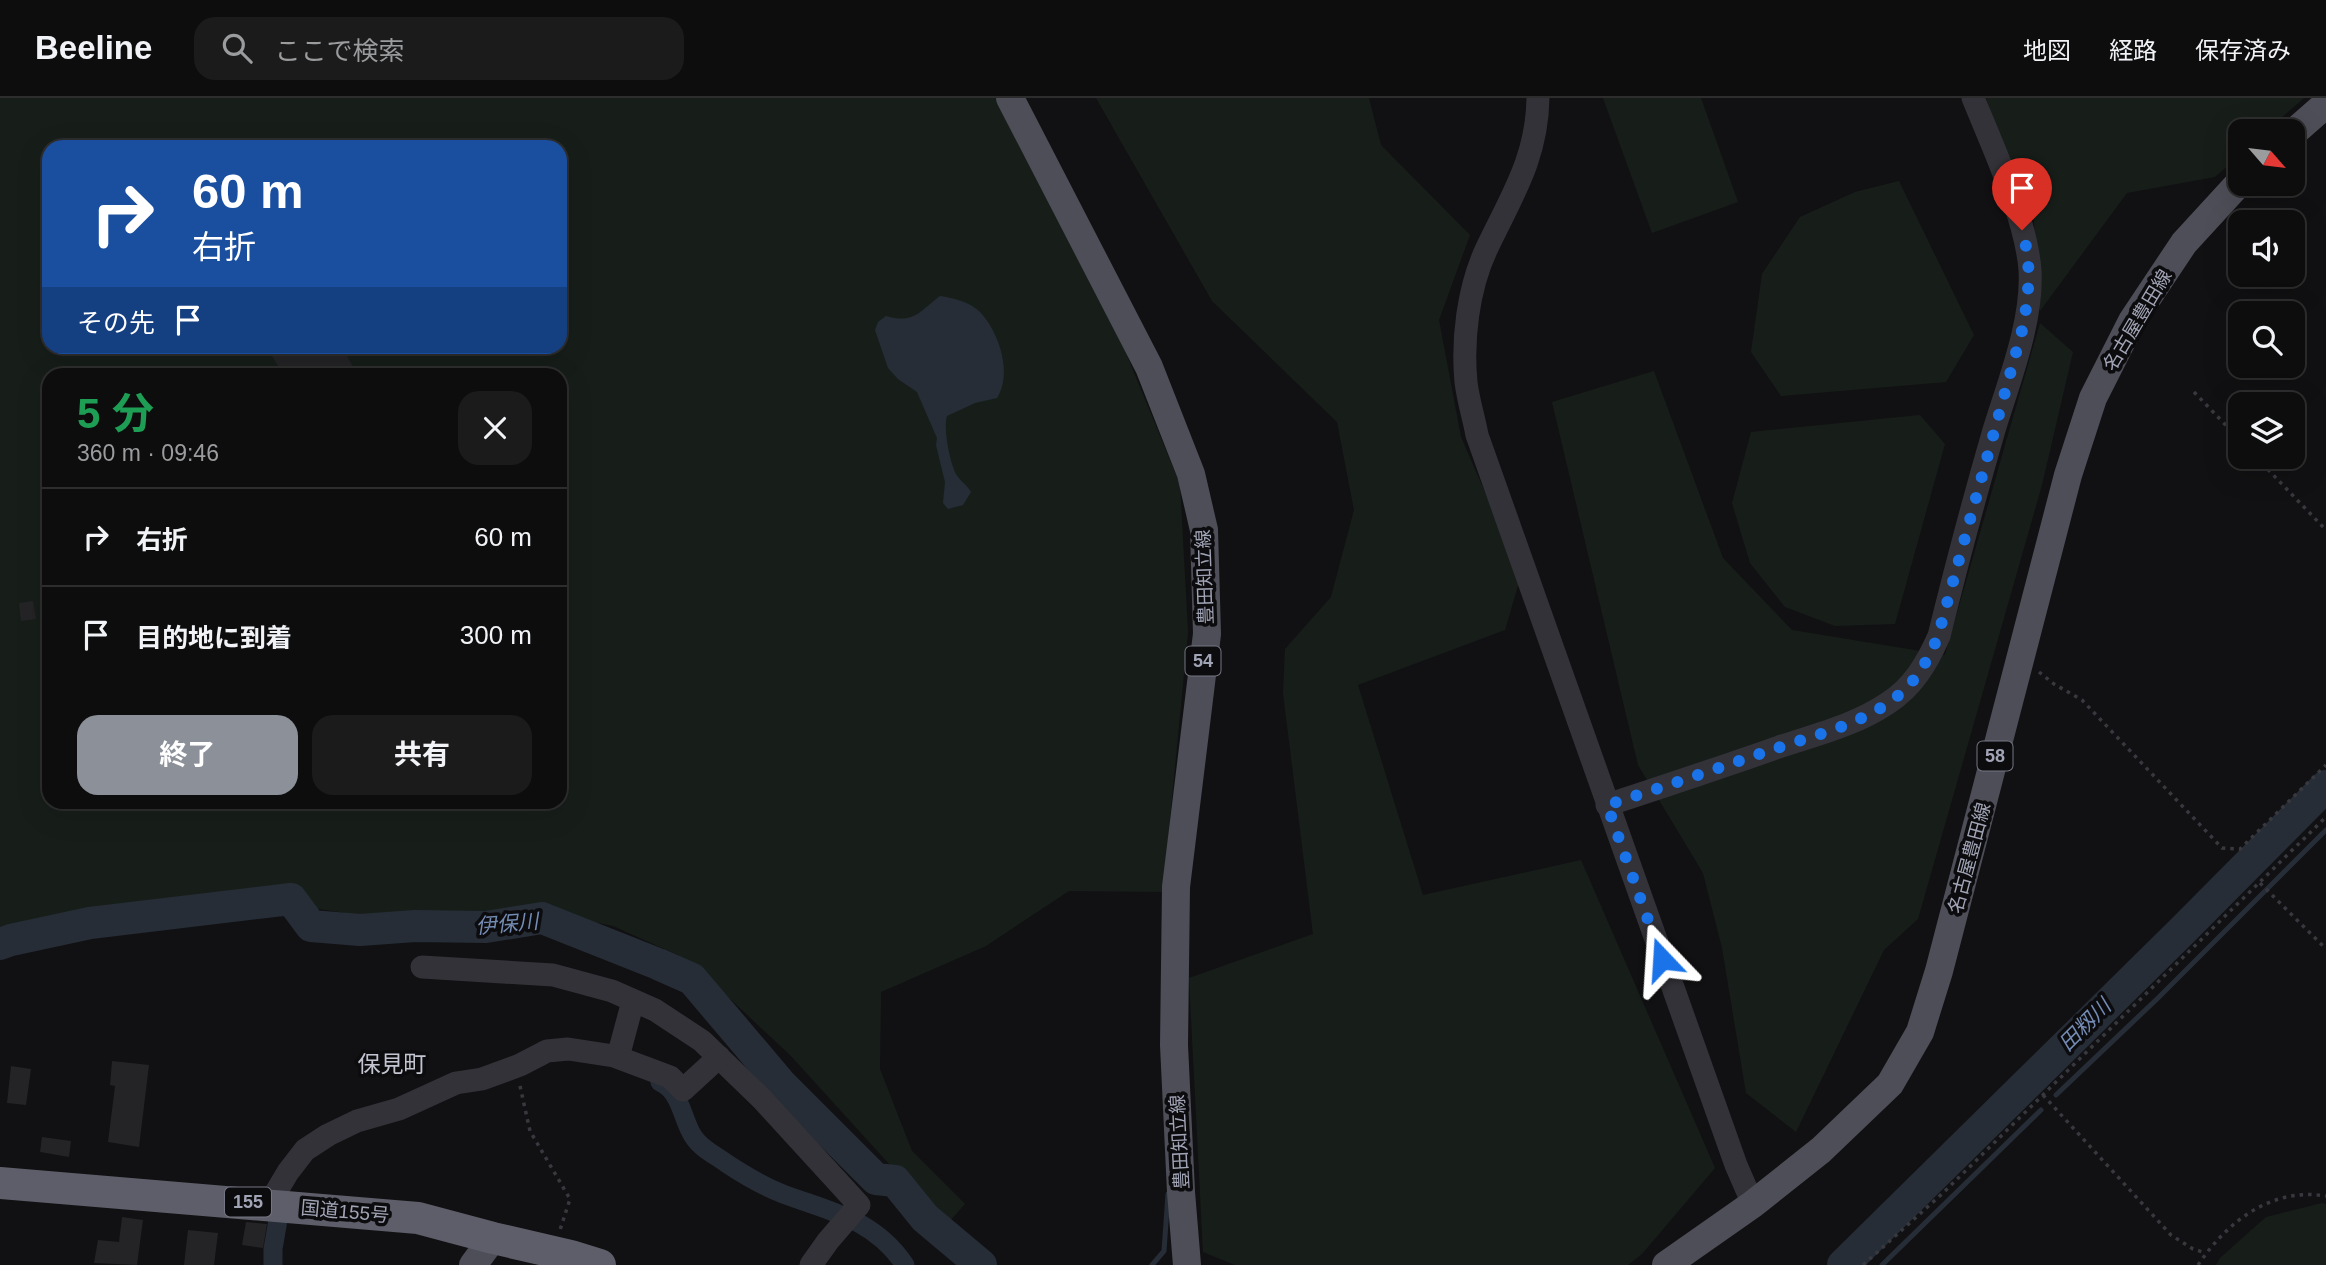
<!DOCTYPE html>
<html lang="ja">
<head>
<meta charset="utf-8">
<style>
  :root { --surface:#0d0d0e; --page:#1b1b1c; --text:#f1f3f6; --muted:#9a9c9e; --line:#2d2d2e; --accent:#8c9099 }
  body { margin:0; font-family:Helvetica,"Noto Sans JP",sans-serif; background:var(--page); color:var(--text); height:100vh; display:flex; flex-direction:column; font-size:26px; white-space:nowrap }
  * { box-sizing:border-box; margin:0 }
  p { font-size:23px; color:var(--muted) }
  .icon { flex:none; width:38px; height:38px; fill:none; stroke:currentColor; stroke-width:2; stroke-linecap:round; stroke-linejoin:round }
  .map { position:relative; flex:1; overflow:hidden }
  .side { position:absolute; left:42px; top:270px; width:525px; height:441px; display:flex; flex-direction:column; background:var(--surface); border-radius:21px; box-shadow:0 7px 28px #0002,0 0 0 2px var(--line) }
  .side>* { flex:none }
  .guide { position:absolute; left:42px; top:42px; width:525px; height:214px; border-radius:21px; box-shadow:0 7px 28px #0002,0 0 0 2px var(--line); background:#1a4fa0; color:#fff; overflow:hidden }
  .needle { width:46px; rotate:118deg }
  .controls { position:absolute; left:2228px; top:21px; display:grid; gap:14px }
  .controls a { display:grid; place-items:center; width:77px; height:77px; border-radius:14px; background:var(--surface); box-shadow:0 7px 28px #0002,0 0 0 2px var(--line); font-size:35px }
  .pin { position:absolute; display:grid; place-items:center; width:60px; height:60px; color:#fff; margin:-72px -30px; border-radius:50% 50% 50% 0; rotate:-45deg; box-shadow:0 0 7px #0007 }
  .pin .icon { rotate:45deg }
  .me { position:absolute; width:77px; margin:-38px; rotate:340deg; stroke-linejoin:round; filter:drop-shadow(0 0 5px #0008) }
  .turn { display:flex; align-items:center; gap:24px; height:147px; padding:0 35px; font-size:32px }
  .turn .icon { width:91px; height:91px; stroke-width:2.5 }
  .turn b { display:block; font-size:49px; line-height:60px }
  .then { display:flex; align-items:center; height:66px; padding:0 35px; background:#0003; gap:14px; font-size:26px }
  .round { display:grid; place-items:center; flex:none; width:74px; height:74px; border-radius:21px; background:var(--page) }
  .head { display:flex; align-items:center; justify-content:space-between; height:119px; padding:0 35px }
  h1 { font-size:42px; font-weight:700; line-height:52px; color:#1e9e55 }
  .primary-button { display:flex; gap:14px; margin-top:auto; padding:14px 35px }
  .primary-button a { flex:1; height:80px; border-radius:21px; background:var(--accent); color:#fff; font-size:28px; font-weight:700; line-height:80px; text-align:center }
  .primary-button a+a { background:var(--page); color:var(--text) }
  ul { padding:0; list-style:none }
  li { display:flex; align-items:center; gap:21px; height:98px; padding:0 35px; border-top:2px solid var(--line) }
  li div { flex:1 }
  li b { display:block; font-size:26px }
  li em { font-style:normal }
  header { display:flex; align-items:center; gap:42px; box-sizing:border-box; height:98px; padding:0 35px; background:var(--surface); border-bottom:2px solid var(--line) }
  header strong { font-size:33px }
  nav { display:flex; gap:38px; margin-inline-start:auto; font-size:24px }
  .search { width:490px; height:63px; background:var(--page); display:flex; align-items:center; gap:18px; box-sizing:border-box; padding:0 24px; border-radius:21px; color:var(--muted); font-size:26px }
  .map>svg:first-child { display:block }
</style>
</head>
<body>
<header>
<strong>Beeline</strong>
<div class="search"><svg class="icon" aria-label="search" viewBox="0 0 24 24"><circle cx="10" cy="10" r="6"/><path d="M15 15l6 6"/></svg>ここで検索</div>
<nav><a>地図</a><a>経路</a><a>保存済み</a></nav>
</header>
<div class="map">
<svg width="2326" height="1167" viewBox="0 0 2326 1167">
  <rect width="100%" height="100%" fill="#111113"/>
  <g fill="#171e19" fill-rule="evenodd">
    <path d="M0,0h998l118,231 64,155 8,148 -25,260 -94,-1 -83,55 -105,46 -1,77 32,82 53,53 -17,19 -47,-46 -111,-122 -79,-74 -33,-26 -65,-29 -91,-19 -117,15 -99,-15 -159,7 -109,8 -38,13zM49,49h511v199h-511zM49,276h511v428h-511z"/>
    <polygon points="1096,0 1369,0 1381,47 1470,137 1439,222 1461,339 1521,477 1505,532 1358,587 1423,797 1581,762 1715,1070 1642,1156 1628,1167 1235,1167 1203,1154 1189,880 1313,836 1283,595 1285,551 1331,499 1354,412 1337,324 1212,203"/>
    <polygon points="1603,0 1701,0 1738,104 1652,135"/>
    <polygon points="1986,0 2304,0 2266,33 2240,33 2240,57 2215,79 2127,95 2040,213 2030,66 2007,65"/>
    <polygon points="1899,83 1974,237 1946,284 1781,298 1751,254 1762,176 1800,119 1855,94"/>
    <polygon points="2040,225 2073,254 2042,387 1918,821 1884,852 1796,1034 1746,995 1722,850 1703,775 1638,667 1552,304 1654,273 1723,460 1792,532 1945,557"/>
    <polygon points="1920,317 1945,346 1895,526 1835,528 1785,509 1750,465 1732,405 1751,334"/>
    <polygon points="2322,1105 2326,1106 2326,1167 2216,1167 2220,1160 2266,1119"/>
  </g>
  <path fill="#262d37" d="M940,198c13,2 30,6 40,16 19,20 33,62 17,86l-22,5 -28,13c-4,12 3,47 9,58 4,7 11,11 15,18l-8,13 -15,4 -5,-6 2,-21 -9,-37 1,-7 -20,-46 -19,-13 -10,-11 -13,-38 3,-8 8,-6c28,8 33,-4 54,-20z"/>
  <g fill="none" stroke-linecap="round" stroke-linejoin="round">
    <g stroke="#262d37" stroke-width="5">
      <polyline points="2056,997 2158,900 2326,732"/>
      <polyline points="1152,1167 1164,1153 1168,1096"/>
      <polyline points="1882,1167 2041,1012"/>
    </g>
    <g stroke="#262d37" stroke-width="19">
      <path d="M660,984c21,9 22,37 33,54 7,12 22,19 33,27 18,12 37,23 57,31 48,18 91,25 122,71"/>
      <polyline points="273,1167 273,1151 282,1099"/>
    </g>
    <g stroke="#262d37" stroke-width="32">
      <polyline points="0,846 11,842 90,825 291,801 311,828 360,832 415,828 486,829 542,820 658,866 692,881 781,986 876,1081 895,1083 925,1120 981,1167"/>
      <polyline points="1843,1167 2183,832 2326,688"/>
    </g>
  </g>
  <g fill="#242427">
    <polygon points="266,248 342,248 353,269 342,276 283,276"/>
    <polygon points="33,503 36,521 21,523 19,505"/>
    <polygon points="112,963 149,967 139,1049 108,1044 115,988 110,987"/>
    <polygon points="11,968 31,971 26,1007 7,1005"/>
    <polygon points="42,1039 71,1043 69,1059 40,1054"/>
    <polygon points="122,1119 143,1122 137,1167 94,1165 98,1142 119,1144"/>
    <polygon points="246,1124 267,1126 263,1150 242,1147"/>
    <polygon points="188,1132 218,1135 214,1167 184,1167"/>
  </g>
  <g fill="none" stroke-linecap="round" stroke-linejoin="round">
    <g stroke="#38383f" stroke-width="3.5" stroke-dasharray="3.5 5" stroke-linecap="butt">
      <polyline points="2194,294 2240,342"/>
      <polyline points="2256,359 2326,432"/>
      <polyline points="2039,574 2054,586 2082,602 2222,750 2240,751 2326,667"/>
      <polyline points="2260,785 2326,851"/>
      <polyline points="520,988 530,1033 570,1101 560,1132"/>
      <polyline points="2043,997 2171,1137 2193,1151 2206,1155"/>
      <polyline points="1863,1167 1943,1095 2326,719"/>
      <path d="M2198,1167c29,-43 73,-78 128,-69"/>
    </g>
    <g stroke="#323238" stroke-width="23">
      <path d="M1538,0c-1,61 -27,99 -52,152 -18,39 -24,90 -20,132 2,18 8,36 11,53l259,730 17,39"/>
      <path d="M1607,707c58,-19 115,-38 172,-58 36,-12 77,-22 109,-44 25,-16 39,-40 51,-67 17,-69 35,-137 55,-206 15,-49 39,-109 36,-160 -4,-52 -37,-123 -57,-172"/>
      <polyline points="422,869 553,877 612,893 655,912 702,943 762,1001 859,1107 828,1143 811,1167"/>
      <polyline points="618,959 633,903"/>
      <polyline points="269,1106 288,1074 305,1052 328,1037 357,1023 399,1011 456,985 482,981 520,967 547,953 568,951 614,958 670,979 683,992 719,959"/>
    </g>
    <g stroke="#4d4e57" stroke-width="28">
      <polyline points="1010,0 1149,269 1191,376 1204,432 1207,536 1176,789 1174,947 1181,1094 1187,1167"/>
      <polyline points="2292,36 2326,6"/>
      <polyline points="473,1167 493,1140"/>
      <polyline points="1666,1167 1753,1106 1821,1052 1890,986 1920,934 1939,873 2068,377 2093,300 2132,223 2184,145 2240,84"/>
    </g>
    <polyline stroke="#5d5e69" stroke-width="32" points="0,1085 418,1120 493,1140 571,1158 600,1167"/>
  </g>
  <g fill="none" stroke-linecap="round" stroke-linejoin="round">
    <path stroke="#1a73e8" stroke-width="12" stroke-dasharray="0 21.6" d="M1662,861l-55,-154c56,-18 112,-37 167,-56 38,-13 81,-23 114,-46 25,-16 39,-40 50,-67l85,-309c6,-34 9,-64 -1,-97"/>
  </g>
  <g text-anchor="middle" stroke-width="7" stroke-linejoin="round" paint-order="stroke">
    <g fill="#0c0c0e" stroke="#747683" stroke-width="2">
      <rect x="1185.5" y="548.5" width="35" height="29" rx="5"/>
      <rect x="1977.5" y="643.5" width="35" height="29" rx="5"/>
      <rect x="225" y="1089.5" width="46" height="29" rx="5"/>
    </g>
    <g font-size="18" font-weight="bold" fill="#a1a4b5">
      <text x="1203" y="569">54</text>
      <text x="1995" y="664">58</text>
      <text x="248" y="1110">155</text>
    </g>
    <g font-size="19" fill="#a1a4b5" stroke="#0c0c0e">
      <text transform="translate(2137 222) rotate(-59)" y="7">名古屋豊田線</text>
      <text transform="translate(1204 479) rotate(-92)" y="7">豊田知立線</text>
      <text transform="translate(1969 760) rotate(-75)" y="7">名古屋豊田線</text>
      <text transform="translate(1179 1044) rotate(-93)" y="7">豊田知立線</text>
      <text transform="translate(345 1113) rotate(5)" y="7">国道155号</text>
    </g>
    <g font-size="21" font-style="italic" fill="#748bb4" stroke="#0c0c0e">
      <text transform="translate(507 826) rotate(-5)" y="7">伊保川</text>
      <text transform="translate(2085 927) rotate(-45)" y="7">田籾川</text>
    </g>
    <g font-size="23" fill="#c2c4d0" stroke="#0c0c0e">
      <text x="392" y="974">保見町</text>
    </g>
  </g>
</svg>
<div class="controls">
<a><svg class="needle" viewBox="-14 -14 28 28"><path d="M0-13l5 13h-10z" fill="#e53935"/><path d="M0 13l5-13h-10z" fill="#9a9c9e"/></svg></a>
<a><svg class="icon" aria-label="sound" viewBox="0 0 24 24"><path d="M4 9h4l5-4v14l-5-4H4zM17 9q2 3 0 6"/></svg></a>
<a><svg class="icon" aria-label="search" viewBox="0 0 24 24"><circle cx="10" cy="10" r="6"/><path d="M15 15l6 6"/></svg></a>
<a><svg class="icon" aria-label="layers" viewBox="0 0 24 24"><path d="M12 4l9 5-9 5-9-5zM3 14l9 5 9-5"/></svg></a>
</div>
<div class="pin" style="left:2022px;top:132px;background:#d93025"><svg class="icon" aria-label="arrive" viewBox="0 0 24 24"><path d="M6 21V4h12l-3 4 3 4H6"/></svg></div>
<svg class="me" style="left:1662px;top:861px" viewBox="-20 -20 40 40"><path d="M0-17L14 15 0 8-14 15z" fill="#1a73e8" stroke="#fff" stroke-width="4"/></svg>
<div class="guide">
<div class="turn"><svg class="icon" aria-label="right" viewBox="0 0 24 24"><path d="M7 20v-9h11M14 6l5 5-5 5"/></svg><div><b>60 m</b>右折</div></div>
<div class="then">その先<svg class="icon" aria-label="arrive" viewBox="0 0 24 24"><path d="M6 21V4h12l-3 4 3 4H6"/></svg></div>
</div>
<section class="side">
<div class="head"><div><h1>5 分</h1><p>360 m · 09:46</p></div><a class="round"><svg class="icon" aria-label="close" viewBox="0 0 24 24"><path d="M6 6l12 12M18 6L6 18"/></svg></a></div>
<ul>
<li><svg class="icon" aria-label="right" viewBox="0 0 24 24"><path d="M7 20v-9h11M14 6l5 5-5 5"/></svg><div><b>右折</b></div><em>60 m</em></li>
<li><svg class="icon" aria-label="arrive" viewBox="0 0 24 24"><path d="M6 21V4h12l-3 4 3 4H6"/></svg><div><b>目的地に到着</b></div><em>300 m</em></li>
</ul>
<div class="primary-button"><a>終了</a><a>共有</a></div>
</section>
</div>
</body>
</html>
